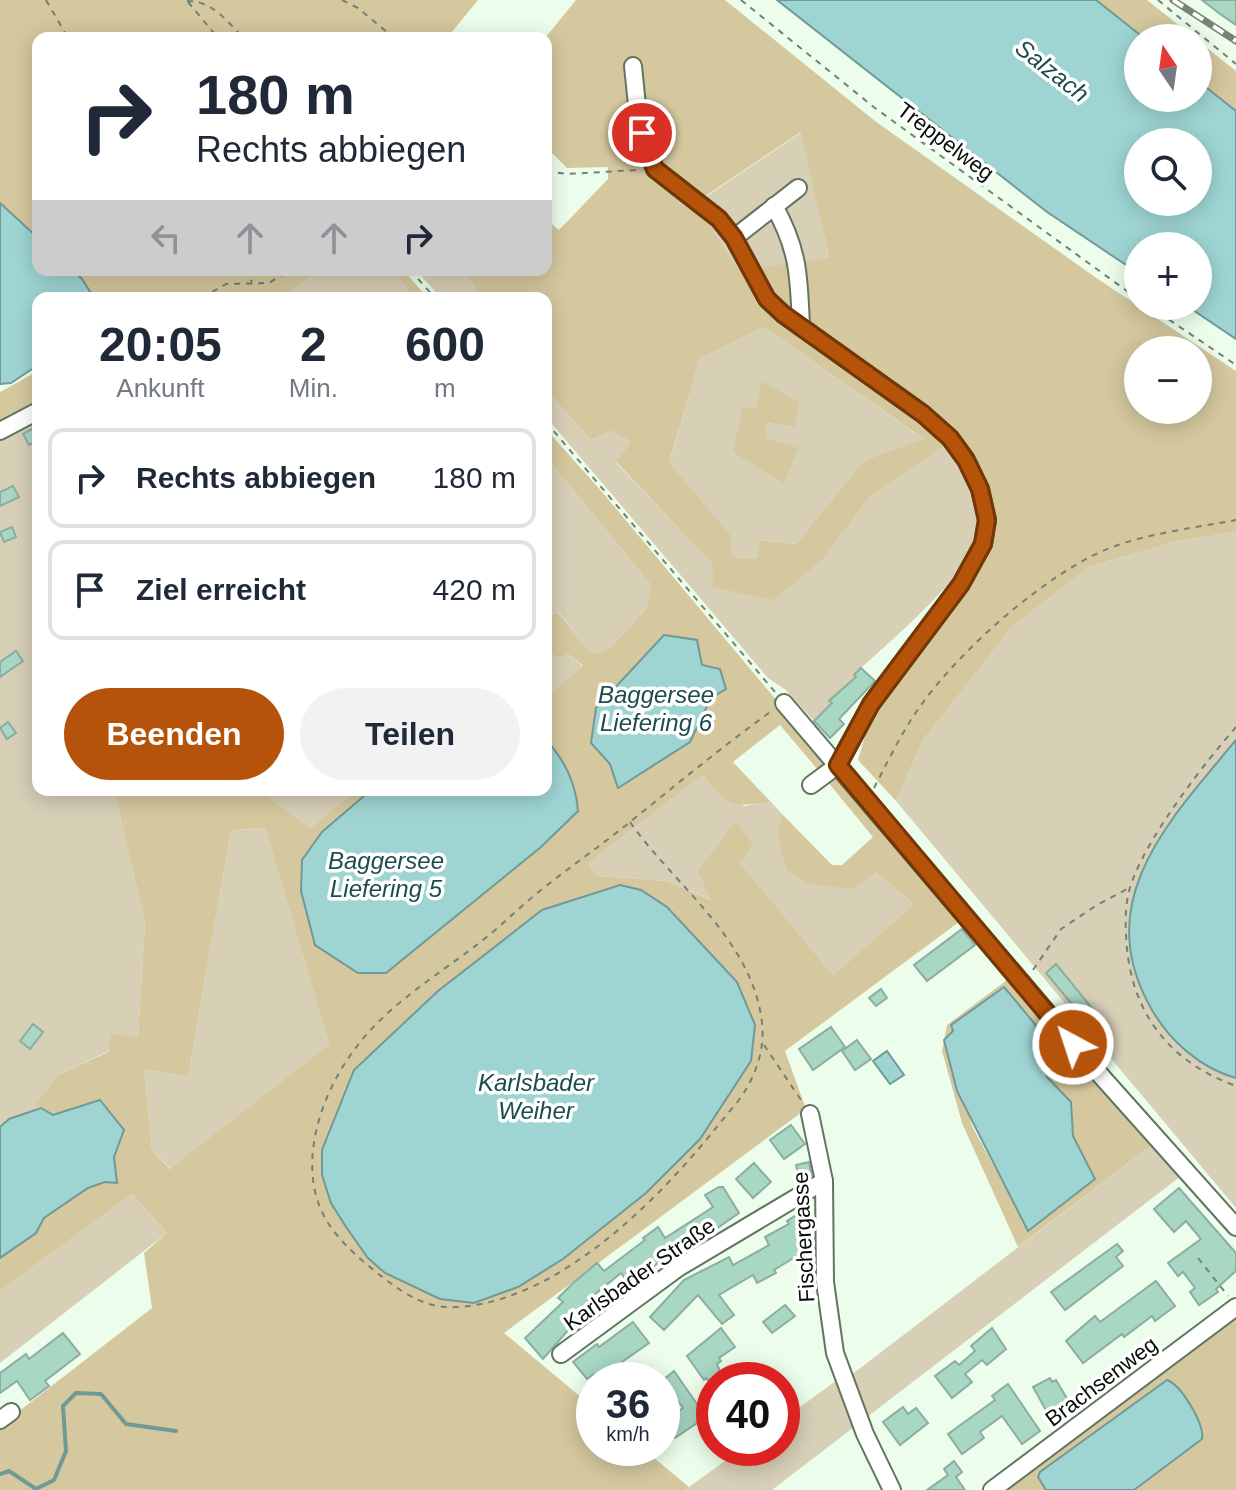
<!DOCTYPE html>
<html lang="de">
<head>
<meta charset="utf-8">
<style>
  :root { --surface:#fff; --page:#f2f2f3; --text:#1f2937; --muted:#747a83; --line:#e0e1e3; --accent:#b45309 }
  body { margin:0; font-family:Helvetica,sans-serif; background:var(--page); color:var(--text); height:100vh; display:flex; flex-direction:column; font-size:30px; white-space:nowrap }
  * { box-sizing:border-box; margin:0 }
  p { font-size:26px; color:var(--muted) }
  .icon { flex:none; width:44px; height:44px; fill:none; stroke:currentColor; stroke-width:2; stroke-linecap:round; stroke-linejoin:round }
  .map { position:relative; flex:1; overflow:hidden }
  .sheet { position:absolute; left:32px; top:292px; width:520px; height:504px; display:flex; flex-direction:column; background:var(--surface); border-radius:16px; box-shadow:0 4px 20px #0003 }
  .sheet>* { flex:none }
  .guide { position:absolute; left:32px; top:32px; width:520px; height:244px; border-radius:16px; box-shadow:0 4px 20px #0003; background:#fff; color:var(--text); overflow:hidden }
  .needle { width:52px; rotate:347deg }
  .controls { position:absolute; left:1124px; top:24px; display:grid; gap:16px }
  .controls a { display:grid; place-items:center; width:88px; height:88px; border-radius:50%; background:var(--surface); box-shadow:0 4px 20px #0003; font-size:40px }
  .speed { position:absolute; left:576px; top:1362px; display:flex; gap:16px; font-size:40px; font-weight:700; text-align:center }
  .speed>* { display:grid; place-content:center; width:104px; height:104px; border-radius:50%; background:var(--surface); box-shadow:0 4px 20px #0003; line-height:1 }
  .speed small { font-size:20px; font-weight:400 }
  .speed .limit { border:12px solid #d22; background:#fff; color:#111 }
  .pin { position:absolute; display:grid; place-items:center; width:68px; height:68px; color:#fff; margin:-34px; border:4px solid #fff; border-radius:50%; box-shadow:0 2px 8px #0007 }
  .me { position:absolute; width:88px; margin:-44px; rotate:320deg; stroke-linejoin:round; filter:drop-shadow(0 0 6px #0008) }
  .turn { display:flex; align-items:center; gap:28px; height:168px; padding:0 32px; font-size:36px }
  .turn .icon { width:104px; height:104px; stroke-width:2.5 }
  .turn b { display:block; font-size:56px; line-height:68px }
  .lanes { display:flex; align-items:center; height:76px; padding:0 32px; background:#0003; justify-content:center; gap:40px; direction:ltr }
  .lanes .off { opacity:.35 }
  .eta { display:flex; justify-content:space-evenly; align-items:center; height:136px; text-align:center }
  .eta b { font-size:48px; font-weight:600; line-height:56px }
  .cta { display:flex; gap:16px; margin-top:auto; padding:16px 32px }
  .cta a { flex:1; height:92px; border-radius:48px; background:var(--accent); color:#fff; font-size:32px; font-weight:600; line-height:92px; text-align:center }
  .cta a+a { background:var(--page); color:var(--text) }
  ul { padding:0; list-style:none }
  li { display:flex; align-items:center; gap:24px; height:100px; margin:0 16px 12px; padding:0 16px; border:4px solid var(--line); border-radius:16px }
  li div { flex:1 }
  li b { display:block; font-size:30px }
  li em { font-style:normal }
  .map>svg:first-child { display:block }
</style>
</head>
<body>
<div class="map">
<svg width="1236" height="1490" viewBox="0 0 1236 1490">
  <rect width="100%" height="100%" fill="#ecfeeb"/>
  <g fill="#d7cfb6" fill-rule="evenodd">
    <polygon points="802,132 829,259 739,270 695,204"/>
    <polygon points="318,270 392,270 415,298 282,298"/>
    <polygon points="416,270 463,270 481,298 441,298"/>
    <path d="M764,327l161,113 -62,21 -67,83 -37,-4 -1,18 -27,-1 -62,-93 31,-105zM743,407l13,3 38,17 -27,-4 -3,15z"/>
    <path d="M546,390l45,50 21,-9 19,11 -15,21 98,101 -2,23 111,-28 46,-61 78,-54c15,24 36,48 35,77 -2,48 -93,120 -127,153l1,3 -26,23 2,3 -18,18 -28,-31 -18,-12 -222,-261z"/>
    <polygon points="38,416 38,790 114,790 145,923 138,1037 58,1075 41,1108 9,1119 0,1127 0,436"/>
    <path d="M546,457l105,128 -5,24 -36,39 -15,6c-16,-11 -23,-27 -36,-41l-13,3z"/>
    <polygon points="1236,532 1236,1208 896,801 923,740 1013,626 1089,567 1174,542"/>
    <polygon points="546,651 557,657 570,655 583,667 546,698"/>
    <polygon points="703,775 744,806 771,802 782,814 777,835 786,868 876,872 914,904 833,975 739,862 736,821 712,900 667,881 596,876 586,863"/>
    <polygon points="260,790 356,790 310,828"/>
    <polygon points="265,828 329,1044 171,1169 152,1150 144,1069 188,1077 231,830"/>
    <polygon points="1153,1144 1181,1176 772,1490 685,1490 743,1448 782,1448 782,1420 833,1383 850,1376"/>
    <polygon points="132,1194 167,1233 0,1363 0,1291"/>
  </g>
  <g fill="#d5c89f" fill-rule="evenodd">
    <polygon points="0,0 478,0 447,38 38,38 38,238 0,203"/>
    <path d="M576,0h149l150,121 220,156 141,94v161l-62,10 -85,25 -76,59 -90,114 -27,61 -38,-41 15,-51 115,-163 7,-28 -8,-32 -40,-42 -78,54 -46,61 -50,41 -61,-13 1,-23 -97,-102 15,-20 -19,-11 -21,9 -45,-50v-92h-65l-18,-28h83v-51l13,11 49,-51v-12l-41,1 -21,-21v-51l5,-5 -5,-5 -1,-48zM801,132l28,126 -90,12 -44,-67zM764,327l160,112 -61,22 -67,83 -37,-4 -2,18 -26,-1v-21l-62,-73 31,-104zM1138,350h60v60h-60z"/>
    <polygon points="1096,0 1147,0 1195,38 1144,38"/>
    <polygon points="1198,41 1236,71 1236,111 1198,81"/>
    <polygon points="73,270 318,270 282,298 94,298 82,279"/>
    <polygon points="392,270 403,270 428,298 415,298"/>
    <polygon points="38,371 38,401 0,424 0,392"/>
    <polygon points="761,381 799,402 794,427 767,423 765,438 798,448 784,483 733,452 743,407 756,409"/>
    <path d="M546,429l57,64 225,269 -10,8 -38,-45 -47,37 38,40c-43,6 -41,4 -68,-27l-116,88 9,13 71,5 44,19 -13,-29 38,-50 17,24 -13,18 93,112 81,-71 -38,-32 -25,17 -45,-6 -20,-14 -9,-34 5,-21 50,51h10l31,-28 -46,-56 10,-9 126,147 -178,132 21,58 -302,224 90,75v40h48l47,39 -4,3h-685v-64l152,-118 -8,-55 23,-20 -35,-39 -132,97v-33l36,-25 8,-15 44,-30 17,-6h11l-2,-25 10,-27 -71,-15 -17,-10 22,-30 52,-24v-17l28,3 7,-114 -31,-133h146l50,38 46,-38h15l-49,42 165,57 54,-42 18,-93 -13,-14v-42l37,-32 -13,-11 -13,2 -11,-6v-35l12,-3c14,14 21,30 37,41l15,-6 36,-39 5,-24 -105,-128zM664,635l38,30 9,33 -21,44 -71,46 -9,-24 26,-98zM265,828l64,216 -159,125 -18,-19 -8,-81 44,8 43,-247zM620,885l135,140 -4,36 -51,78 -54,54 -84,66 -194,-1 -37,-55 -9,-53 32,-80 188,-160z"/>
    <path d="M1011,977l142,167 -135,103 -56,-124 -20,-72 5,-26zM953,1031l91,4 3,42 24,25 2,34 22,43 -66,52 -56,-103 -29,-88z"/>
    <path d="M1236,1314v176h-102l67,-51c4,-15 -20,-53 -34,-59l-129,97 8,13h-47z"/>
  </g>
  <g fill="#9ed5d3" stroke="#719996" stroke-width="2" fill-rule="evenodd">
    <path d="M777,0h319l48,38h-6v60h60v-17l38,30v228l-49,-33h11v-60h-60v27l-91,-61zM1138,142h60v60h-60z"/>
    <polygon points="0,203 38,238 38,270 73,270 82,279 94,298 38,298 38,365 11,383 0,384"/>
    <polygon points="664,635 697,640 702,665 720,669 726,689 711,698 690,742 618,788 610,764 591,743 596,708"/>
    <path d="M546,740c19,20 30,44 32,71l-37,36 -155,126h-28l-43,-28 -14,-54 1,-31 20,-28 49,-42h175z"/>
    <path d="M1236,740v338c-36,-10 -66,-37 -84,-68 -63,-109 17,-189 84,-270z"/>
    <polygon points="620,885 641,890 667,907 737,982 755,1025 751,1061 700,1139 646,1193 563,1259 518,1287 474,1303 440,1299 385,1273 368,1258 346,1227 331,1203 322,1175 322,1150 354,1070 438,991 542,910"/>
    <polygon points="1004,987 1044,1035 1047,1077 1071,1102 1073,1136 1095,1179 1028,1231 957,1091 944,1040 953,1031 951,1025"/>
    <polygon points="887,1051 904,1075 890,1084 873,1061"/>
    <polygon points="100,1100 124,1130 114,1157 117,1183 105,1182 88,1188 44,1218 36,1233 0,1258 0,1127 9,1119 41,1108 53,1115"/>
    <path d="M1167,1380c14,5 38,44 35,59l-68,51h-88l-8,-13 2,-5z"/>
  </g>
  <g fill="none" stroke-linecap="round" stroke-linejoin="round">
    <polyline stroke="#719996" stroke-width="4" points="0,1474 9,1471 36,1489 54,1480 66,1451 63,1406 76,1393 101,1394 126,1424 176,1431"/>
  </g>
  <g fill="#a8d7c4" stroke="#8cada0" stroke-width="2">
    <polygon points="1202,0 1236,0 1236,25 1220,14"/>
    <polygon points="32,429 38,441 29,445 23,434"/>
    <polygon points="13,486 19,497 0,506 0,492"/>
    <polygon points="12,527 16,537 4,542 0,532"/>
    <polygon points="16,651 23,661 0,677 0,662"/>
    <polygon points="861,668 875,681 839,719 844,724 830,738 814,721 832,703 829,701 856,677 854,675"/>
    <polygon points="8,722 16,733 7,739 0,728"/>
    <polygon points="962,929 975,945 927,981 914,965"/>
    <polygon points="1056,964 1096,1013 1086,1021 1046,973"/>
    <polygon points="881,989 887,998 876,1006 869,998"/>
    <polygon points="33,1024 43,1032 30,1049 20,1041"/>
    <polygon points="831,1027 845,1047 813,1070 799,1049"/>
    <polygon points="857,1040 871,1059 855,1070 842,1051"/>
    <polygon points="791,1125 805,1144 784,1159 770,1140"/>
    <polygon points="809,1162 812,1176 800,1181 796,1165"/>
    <polygon points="754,1163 771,1182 753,1198 736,1179"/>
    <polygon points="719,1187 723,1187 739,1213 690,1247 686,1241 630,1285 621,1273 588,1300 592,1303 543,1359 525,1338 563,1302 558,1298 572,1284 597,1263 604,1271 645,1240 643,1238 658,1227 665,1238 713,1207 705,1195"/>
    <polygon points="1179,1188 1236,1253 1236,1271 1216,1289 1218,1292 1199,1305 1190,1292 1195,1288 1183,1272 1178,1276 1168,1263 1201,1239 1186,1221 1174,1232 1154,1209"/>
    <polygon points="807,1208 813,1219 808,1225 814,1233 814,1253 800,1260 797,1256 774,1270 776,1273 757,1283 753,1275 719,1295 734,1315 722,1324 698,1295 664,1330 650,1317 684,1280 729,1257 733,1265 769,1245 765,1237 789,1224 787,1221"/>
    <polygon points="1117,1244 1123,1251 1116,1257 1123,1266 1065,1310 1051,1292"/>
    <polygon points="1156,1281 1175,1306 1155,1321 1152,1316 1124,1337 1122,1334 1083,1363 1066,1341 1095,1316 1100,1322"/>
    <polygon points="785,1305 795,1316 772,1333 763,1322"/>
    <polygon points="633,1322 649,1343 622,1362 626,1366 615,1380 601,1380 594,1374 587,1379 573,1362 597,1344 599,1347"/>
    <polygon points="721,1328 735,1347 719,1358 721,1361 717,1364 721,1374 710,1382 706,1378 704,1380 687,1356"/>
    <polygon points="992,1328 1006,1349 987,1365 982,1360 965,1374 972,1382 952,1398 935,1376 955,1361 959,1365 975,1351 971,1346"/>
    <polygon points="63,1333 80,1354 45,1381 49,1386 30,1400 17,1381 0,1393 0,1373 26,1354 29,1359"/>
    <polygon points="674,1371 706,1417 675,1438 663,1422 683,1408 670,1390 667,1392 662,1386 662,1381"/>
    <polygon points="1050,1378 1052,1382 1056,1380 1069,1402 1048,1414 1033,1387"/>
    <polygon points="1008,1384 1040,1431 1022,1444 1002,1416 980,1432 984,1438 962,1454 948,1434 995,1400 992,1396"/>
    <polygon points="903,1407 908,1414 916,1408 928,1423 900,1445 883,1422"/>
    <polygon points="954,1461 962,1472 956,1477 965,1490 927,1490 948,1475 944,1469"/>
  </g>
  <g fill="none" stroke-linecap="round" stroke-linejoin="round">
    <defs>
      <g id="minor">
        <polyline points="633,66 638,115 647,151 655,169 719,219 734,238 767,299 783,314 923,414 950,438 966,460 980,489 987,520 983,544 961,584 871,704 838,765 811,785"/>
        <path d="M774,206c25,44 25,72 27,121"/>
        <polyline points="734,238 798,188"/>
        <polyline points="0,431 38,411"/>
        <polyline points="784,703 1103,1078 1236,1227"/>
        <polyline points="810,1114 824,1181 825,1282 835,1353 865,1434 892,1490"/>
        <polyline points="561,1354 678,1268 824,1181"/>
        <polyline points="0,1420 11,1412"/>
        <polyline points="992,1490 1236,1307"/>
      </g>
    </defs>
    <use href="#minor" stroke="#61755f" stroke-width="20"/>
    <g stroke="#758174" stroke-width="2" stroke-dasharray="6 6" stroke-linecap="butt">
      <polyline points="46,0 68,38"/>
      <polyline points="342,0 358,8 394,38"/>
      <polyline points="741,0 875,108 1138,299"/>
      <polyline points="1158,0 1236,64"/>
      <path d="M187,1c26,0 39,20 57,37"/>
      <polyline points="188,2 218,38"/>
      <polyline points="546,171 567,174 637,170"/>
      <polyline points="244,270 252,282"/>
      <polyline points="410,270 435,298"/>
      <polyline points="202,298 226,284 269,283 289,270"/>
      <polyline points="1149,306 1236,365"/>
      <polyline points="546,422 775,692"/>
      <path d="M1236,727c-33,38 -85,105 -103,152 -7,17 -8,36 -7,54 2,75 40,128 110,153"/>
      <path d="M874,788c11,-21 22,-44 35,-65 36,-59 117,-132 179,-165 42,-23 101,-29 148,-38"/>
      <path d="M630,822c45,64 123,118 132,201 3,24 -5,48 -17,68 -8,13 -20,25 -29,37 -47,58 -104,116 -170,152 -27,14 -59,26 -90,27 -28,2 -50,-12 -71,-28 -18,-14 -38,-30 -52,-49 -40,-52 -16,-129 19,-177 35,-50 89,-79 136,-117 17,-14 32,-29 48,-42 31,-25 63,-47 94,-72 47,-38 93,-76 143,-112"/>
      <polyline points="1033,970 1061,929 1097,905 1129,888"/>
      <polyline points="764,1045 803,1103"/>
      <polyline points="1198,1258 1228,1296"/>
    </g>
    <use href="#minor" stroke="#fff" stroke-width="16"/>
    <defs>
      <polyline id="rail" points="1173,0 1236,41"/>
    </defs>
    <use href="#rail" stroke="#768376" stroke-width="7"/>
    <use href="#rail" stroke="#fff" stroke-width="4" stroke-dasharray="12" stroke-linecap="butt"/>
  </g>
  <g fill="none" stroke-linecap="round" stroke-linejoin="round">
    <defs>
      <polyline id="route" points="642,133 655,169 719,219 734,238 767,299 783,314 923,414 950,438 966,460 980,489 987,520 983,544 961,584 871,704 838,765 1073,1044"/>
    </defs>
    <use href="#route" stroke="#753606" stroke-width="20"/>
    <use href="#route" stroke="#b45309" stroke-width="14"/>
  </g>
  <g text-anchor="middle" stroke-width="7" stroke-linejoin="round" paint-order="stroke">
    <g font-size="22" fill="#070e07" stroke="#fff">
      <text transform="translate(946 141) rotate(37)" y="8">Treppelweg</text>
      <text transform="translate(803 1237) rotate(-93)" y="8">Fischergasse</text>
      <text transform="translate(639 1274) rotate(-35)" y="8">Karlsbader Straße</text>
      <text transform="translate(1101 1381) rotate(-37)" y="8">Brachsenweg</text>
    </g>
    <g font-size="24" font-style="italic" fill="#1c4d4c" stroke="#fff">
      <text transform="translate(1052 71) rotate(38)" y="8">Salzach</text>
      <text x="656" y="703">Baggersee<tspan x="656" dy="28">Liefering 6</tspan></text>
      <text x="386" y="869">Baggersee<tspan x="386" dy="28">Liefering 5</tspan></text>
      <text x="536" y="1091">Karlsbader<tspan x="536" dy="28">Weiher</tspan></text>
    </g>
  </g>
</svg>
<div class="controls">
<a><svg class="needle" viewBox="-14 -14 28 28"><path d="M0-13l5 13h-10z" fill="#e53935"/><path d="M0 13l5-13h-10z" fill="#747a83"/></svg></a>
<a><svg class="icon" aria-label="search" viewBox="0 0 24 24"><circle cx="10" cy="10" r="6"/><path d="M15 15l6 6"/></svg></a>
<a>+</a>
<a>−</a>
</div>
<div class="speed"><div>36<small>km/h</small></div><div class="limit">40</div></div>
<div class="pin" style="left:642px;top:133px;background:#d93025"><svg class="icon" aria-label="arrive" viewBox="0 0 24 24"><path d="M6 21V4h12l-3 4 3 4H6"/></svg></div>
<svg class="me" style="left:1073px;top:1044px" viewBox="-20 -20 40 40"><circle r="17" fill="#b45309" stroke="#fff" stroke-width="3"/><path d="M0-11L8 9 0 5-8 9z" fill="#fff"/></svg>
<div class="guide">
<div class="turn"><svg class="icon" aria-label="right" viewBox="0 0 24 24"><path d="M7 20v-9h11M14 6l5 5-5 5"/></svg><div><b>180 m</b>Rechts abbiegen</div></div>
<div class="lanes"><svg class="icon off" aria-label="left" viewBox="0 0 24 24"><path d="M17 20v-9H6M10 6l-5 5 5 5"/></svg><svg class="icon off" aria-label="ahead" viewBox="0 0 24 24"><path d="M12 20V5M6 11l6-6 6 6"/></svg><svg class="icon off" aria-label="ahead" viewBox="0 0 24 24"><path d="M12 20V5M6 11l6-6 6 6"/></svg><svg class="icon" aria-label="right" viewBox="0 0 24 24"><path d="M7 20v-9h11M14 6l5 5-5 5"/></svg></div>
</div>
<section class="sheet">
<div class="eta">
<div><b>20:05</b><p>Ankunft</p></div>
<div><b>2</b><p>Min.</p></div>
<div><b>600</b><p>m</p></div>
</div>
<ul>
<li><svg class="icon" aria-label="right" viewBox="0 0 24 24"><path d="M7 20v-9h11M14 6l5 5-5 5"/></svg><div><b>Rechts abbiegen</b></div><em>180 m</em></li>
<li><svg class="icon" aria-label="arrive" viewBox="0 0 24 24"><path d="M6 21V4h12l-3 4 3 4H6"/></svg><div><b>Ziel erreicht</b></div><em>420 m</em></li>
</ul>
<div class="cta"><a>Beenden</a><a>Teilen</a></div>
</section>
</div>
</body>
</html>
